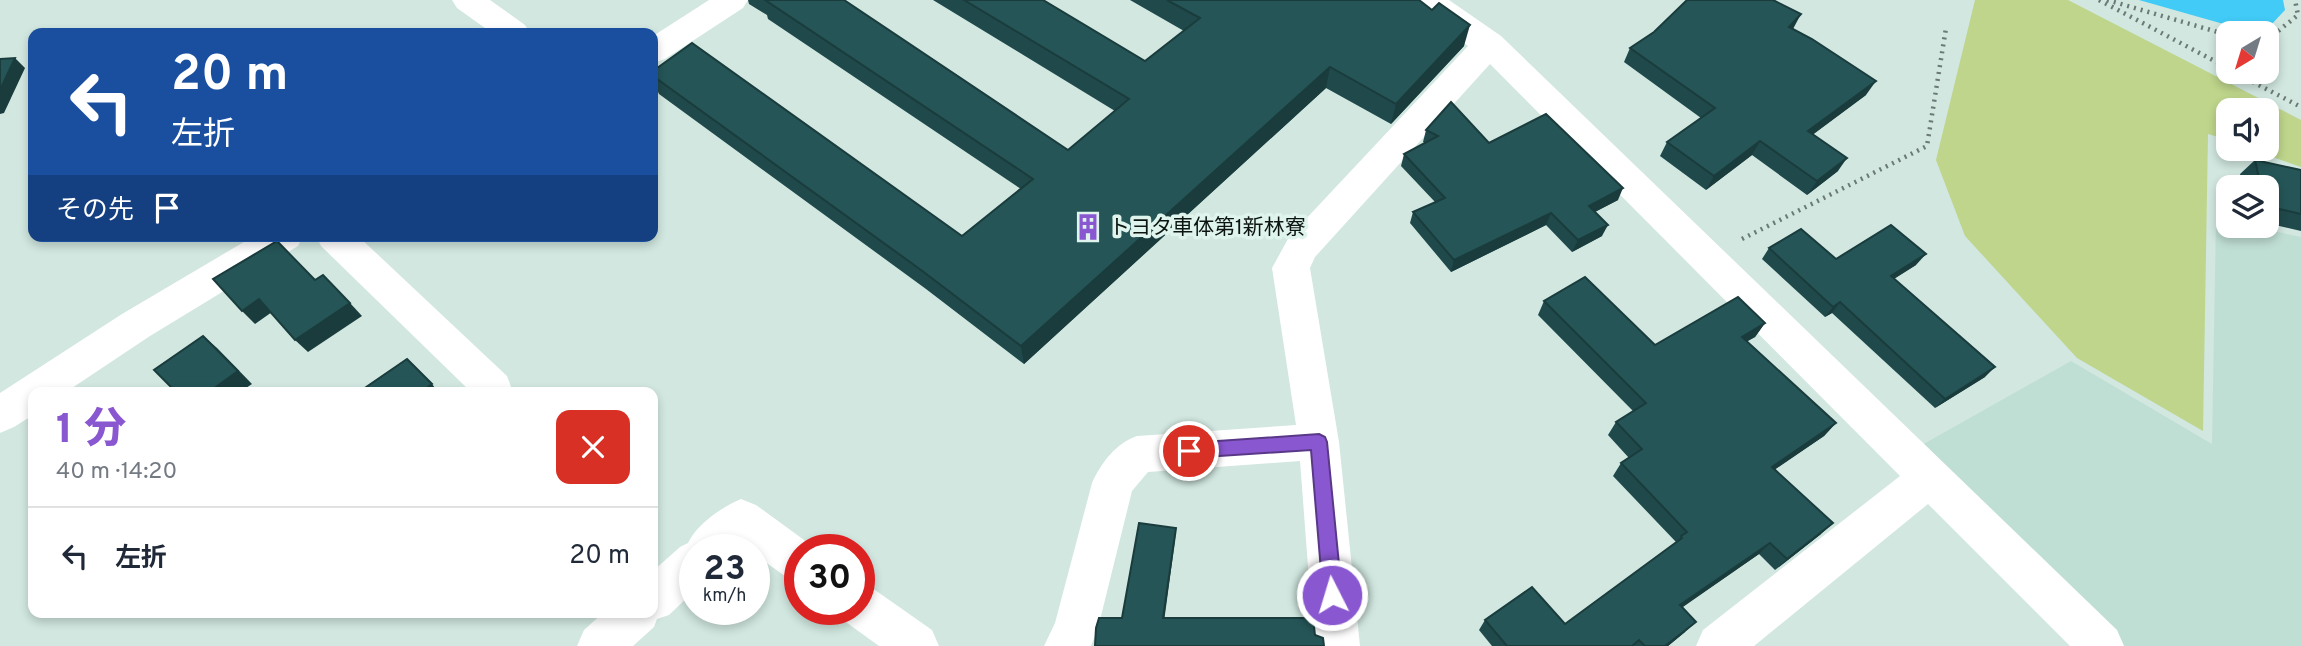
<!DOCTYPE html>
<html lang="ja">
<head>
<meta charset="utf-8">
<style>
  :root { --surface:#fff; --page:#f6f6f7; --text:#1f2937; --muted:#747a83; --line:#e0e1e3; --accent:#8957d0 }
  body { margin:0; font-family:Overpass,"Noto Sans JP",sans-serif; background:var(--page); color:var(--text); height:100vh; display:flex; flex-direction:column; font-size:26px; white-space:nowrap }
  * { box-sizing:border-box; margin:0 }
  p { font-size:23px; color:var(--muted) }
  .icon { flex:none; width:38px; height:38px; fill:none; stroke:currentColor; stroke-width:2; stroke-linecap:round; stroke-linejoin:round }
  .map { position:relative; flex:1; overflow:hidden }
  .drawer { position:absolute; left:28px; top:387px; width:630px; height:231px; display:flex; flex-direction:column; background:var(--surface); border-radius:14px; box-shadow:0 4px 10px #0003 }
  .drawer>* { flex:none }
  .top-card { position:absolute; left:28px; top:28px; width:630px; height:214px; border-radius:14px; box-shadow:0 4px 10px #0003; background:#1a4fa0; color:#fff; overflow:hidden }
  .needle { width:46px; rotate:218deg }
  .controls { position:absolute; left:2216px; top:21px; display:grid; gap:14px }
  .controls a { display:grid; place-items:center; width:63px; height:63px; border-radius:14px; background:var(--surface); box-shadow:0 4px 10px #0003; font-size:35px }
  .speed { position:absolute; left:679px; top:534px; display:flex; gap:14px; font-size:35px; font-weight:700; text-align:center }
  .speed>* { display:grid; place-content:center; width:91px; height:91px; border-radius:50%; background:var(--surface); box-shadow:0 4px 10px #0003; line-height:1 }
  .speed small { font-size:18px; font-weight:400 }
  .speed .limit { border:10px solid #d22; background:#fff; color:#111 }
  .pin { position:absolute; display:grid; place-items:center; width:60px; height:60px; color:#fff; margin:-30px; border:4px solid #fff; border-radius:50%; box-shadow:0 2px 7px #0007 }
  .me { position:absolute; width:77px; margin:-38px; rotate:355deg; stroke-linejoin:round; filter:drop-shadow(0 0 5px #0008) }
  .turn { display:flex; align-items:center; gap:24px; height:147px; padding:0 28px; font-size:32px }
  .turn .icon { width:91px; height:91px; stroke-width:2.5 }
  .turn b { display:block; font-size:49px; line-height:60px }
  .then { display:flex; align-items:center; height:66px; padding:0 28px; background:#0003; gap:14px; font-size:26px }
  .round { display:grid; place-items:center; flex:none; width:74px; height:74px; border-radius:14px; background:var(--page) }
  .overview { display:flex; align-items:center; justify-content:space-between; height:119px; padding:0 28px }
  h1 { font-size:42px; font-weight:800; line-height:52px; color:var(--accent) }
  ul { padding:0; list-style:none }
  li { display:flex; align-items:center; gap:21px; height:98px; padding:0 28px; border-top:2px solid var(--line) }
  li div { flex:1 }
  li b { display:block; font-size:26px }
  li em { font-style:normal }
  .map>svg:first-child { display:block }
</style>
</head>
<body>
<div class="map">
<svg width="2301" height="646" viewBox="0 0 2301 646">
  <rect width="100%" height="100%" fill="#d1e7e0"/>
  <polygon fill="#c0dfd4" points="2216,218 2228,220 2228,226 2251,226 2301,237 2301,646 2123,646 1920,446 2071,361 2212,444"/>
  <polygon fill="#bed58b" points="1975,0 2068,0 2301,120 2301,167 2250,149 2266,149 2266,110 2228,110 2228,140 2208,134 2203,431 2077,358 1965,236 1936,160"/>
  <polygon fill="#41cbf6" points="2139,0 2283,0 2285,10 2270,26 2234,27"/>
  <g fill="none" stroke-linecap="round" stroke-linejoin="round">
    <g stroke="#6b7a75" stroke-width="4.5" stroke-dasharray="2 5" stroke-linecap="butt">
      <polyline points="2099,0 2228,68"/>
      <polyline points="2107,0 2228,35"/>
      <polyline points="2266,36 2272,36 2298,15 2295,0"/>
      <polyline points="2234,72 2301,107"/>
      <polyline points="1742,239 1927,146 1946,28"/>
    </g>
    <g fill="#fff" fill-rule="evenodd">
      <polygon points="452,0 490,0 525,25 530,33 492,33 457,8"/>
      <polygon points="709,0 748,0 743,8 665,59 653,63 653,36"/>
      <path d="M1411,0h38l52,36 616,594 7,16h-54l-142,-142 -174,142h-58l7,-16 197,-154 -410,-412 -175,193 -5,11 29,174 21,204h-46l-14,-185 -152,11 -16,19 -34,137 -7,18h-47l11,-23 37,-140c9,-20 24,-40 45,-47l159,-11 -24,-157 17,-31 179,-191 -52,-38z"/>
      <polygon points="254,236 303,236 298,246 150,336 66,392 33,392 33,415 14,427 0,433 0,393 122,314"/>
      <polygon points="316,236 358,236 507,376 513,392 471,392 321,246"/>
      <path d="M741,499l15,6 59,43 -15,2v32l-15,-6 -31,-22v-4l-11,-5 -5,5h-43v40l-26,25 -12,4 -3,8 -21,19h-56l7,-16 20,-18h49v-41l27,-24 8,-4c9,-19 34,-36 53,-44z"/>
      <polygon points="859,584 875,590 932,630 939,646 879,646 843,620 839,609 859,609"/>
    </g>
  </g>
  <g fill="#20494b">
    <polygon points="748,0 844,0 1068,150 1115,111 933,0 1043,0 1145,61 1184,31 1130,0 1419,0 1464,46 1391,124 1326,88 1024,364 926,289 659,94 653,81 653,71 962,236 1021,189 768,19 767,15 749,4"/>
    <polygon points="1792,29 1866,95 1813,134 1838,171 1807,195 1752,155 1706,190 1660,156 1667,142 1701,118 1624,62 1630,48"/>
    <polygon points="1426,130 1489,143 1618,200 1595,212 1602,236 1572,252 1546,225 1451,272 1410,223 1413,212 1435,202 1401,166 1404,154 1425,143 1423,142"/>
    <polygon points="2255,160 2301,170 2301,231 2266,223 2266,187 2243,187 2240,174"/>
    <polygon points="1769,248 1836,259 1916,265 1894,279 1985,377 1935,408 1832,313 1825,317 1762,259"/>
    <polygon points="1544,301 1655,345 1765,323 1755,337 1747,341 1836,423 1824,436 1775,469 1821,534 1775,570 1759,554 1682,607 1685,632 1668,646 1492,646 1479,630 1485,620 1565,624 1673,545 1676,542 1613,476 1621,463 1629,458 1608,435 1616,422 1633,411 1538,315"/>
  </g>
  <g fill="#1a3c3d">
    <polygon points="1801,14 1793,29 1789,27"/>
    <polygon points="1470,25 1464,46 1391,124 1396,104"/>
    <polygon points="15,58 25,68 4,113 0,114 0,90"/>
    <polygon points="1330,67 1326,88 1024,364 1021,346"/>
    <polygon points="1876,81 1866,95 1799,145 1808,131"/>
    <polygon points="1760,141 1752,155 1706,190 1714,176"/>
    <polygon points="1847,158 1838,171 1807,195 1817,181"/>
    <polygon points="1623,188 1618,200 1583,218 1589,206"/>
    <polygon points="1551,213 1546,225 1451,272 1454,260"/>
    <polygon points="1608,225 1602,236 1572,252 1578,240"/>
    <polygon points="1926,254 1916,265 1882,286 1891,276"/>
    <polygon points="259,299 272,312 255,324 242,311"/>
    <polygon points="1840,302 1832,313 1825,317 1833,307"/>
    <polygon points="350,303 362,316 308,352 295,340"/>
    <polygon points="1765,323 1755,337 1732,350 1742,337"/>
    <polygon points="203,336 217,348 252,384 240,392 216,392 213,389"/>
    <polygon points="1995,367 1985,377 1935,408 1945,399"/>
    <polygon points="432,384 438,392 421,392"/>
    <polygon points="1836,423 1824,436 1761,479 1772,467"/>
    <polygon points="1833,523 1821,534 1775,570 1787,559"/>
    <polygon points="1176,528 1175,540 1163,629 1163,618"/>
    <polygon points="1770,543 1759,554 1670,616 1680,605"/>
    <polygon points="1696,622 1685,632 1668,646 1665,646"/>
  </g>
  <g fill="#255557" stroke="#1a3c3d" stroke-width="2">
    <polygon points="765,0 844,0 1068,150 1129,99 964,0 1043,0 1145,61 1200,18 1167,0 1419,0 1432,10 1439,3 1470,25 1396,104 1330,67 1021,346 921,270 653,76 653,71 692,43 962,236 1033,179"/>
    <polygon points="1687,0 1773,0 1801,14 1789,27 1812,39 1876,81 1808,131 1847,158 1817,181 1760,141 1714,176 1667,142 1715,108 1630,48 1654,32"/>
    <polygon points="15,58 0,90 0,59"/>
    <polygon points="1451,102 1489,143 1546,114 1623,188 1589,206 1608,225 1578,240 1551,213 1454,260 1413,212 1445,198 1404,154 1438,136 1426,130"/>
    <polygon points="2255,160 2301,170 2301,214 2266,206 2266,187 2261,187"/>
    <polygon points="1891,225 1926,254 1891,276 1995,367 1945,399 1840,302 1833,307 1769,248 1801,229 1836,259"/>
    <polygon points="277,241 315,280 323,275 350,303 295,340 259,299 242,311 213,279"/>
    <polygon points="1585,277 1655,345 1738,297 1765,323 1742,337 1836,423 1772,467 1833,523 1787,559 1770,543 1680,605 1696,622 1665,646 1645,646 1639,640 1632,646 1507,646 1485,620 1532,587 1565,624 1682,538 1681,536 1687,532 1621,463 1642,449 1616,422 1646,403 1544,301"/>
    <polygon points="203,336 238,371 213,389 216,392 172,392 174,390 154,370"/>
    <polygon points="407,359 432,384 421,392 359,392"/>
    <polygon points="1139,523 1176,528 1163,618 1313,618 1315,635 1323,638 1324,646 1095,646 1096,628 1099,618 1122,618"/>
  </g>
  <polygon fill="#8957d0" stroke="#593987" stroke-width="2" points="1319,434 1325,437 1327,442 1342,595 1339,601 1332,604 1326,601 1323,595 1311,450 1189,458 1183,456 1180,451 1183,445 1189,443"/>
  <defs>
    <symbol id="building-bare" viewBox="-9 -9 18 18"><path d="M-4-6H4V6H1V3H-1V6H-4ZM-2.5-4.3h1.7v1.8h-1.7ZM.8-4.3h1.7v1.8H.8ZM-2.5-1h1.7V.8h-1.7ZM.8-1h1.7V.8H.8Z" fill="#8957d0" stroke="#dff4ed" stroke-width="2.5" paint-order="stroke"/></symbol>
  </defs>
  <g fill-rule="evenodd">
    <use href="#building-bare" x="1069" y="208" width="38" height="38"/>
  </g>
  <g text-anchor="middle" stroke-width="7" stroke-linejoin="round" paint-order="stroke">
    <g font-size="21" fill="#0d1512" stroke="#dff4ed" text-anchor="start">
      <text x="1109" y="234">トヨタ車体第1新林寮</text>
    </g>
  </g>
</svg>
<div class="controls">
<a><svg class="needle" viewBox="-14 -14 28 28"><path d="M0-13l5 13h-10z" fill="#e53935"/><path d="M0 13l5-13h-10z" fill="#747a83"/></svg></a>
<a><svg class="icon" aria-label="sound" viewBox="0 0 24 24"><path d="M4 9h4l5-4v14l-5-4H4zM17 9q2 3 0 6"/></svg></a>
<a><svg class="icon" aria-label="layers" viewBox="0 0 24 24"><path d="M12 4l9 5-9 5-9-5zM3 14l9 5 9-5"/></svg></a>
</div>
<div class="speed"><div>23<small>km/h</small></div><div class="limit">30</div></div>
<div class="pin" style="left:1189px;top:451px;background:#d93025"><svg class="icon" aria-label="arrive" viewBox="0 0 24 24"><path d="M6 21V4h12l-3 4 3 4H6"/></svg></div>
<svg class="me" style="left:1332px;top:595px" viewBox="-20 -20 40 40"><circle r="17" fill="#8957d0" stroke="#fff" stroke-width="3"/><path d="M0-11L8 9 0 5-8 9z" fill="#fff"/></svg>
<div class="top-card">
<div class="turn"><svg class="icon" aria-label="left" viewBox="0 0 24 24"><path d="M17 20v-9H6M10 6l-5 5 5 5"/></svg><div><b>20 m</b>左折</div></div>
<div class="then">その先<svg class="icon" aria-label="arrive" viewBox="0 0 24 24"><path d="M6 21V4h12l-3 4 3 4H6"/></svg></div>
</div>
<section class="drawer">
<div class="overview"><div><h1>1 分</h1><p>40 m · 14:20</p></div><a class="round" style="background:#d93025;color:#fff"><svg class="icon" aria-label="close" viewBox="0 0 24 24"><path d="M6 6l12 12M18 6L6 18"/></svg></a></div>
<ul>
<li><svg class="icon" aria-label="left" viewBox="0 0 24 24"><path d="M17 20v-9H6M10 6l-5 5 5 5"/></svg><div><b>左折</b></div><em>20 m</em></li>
</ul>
</section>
</div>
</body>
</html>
